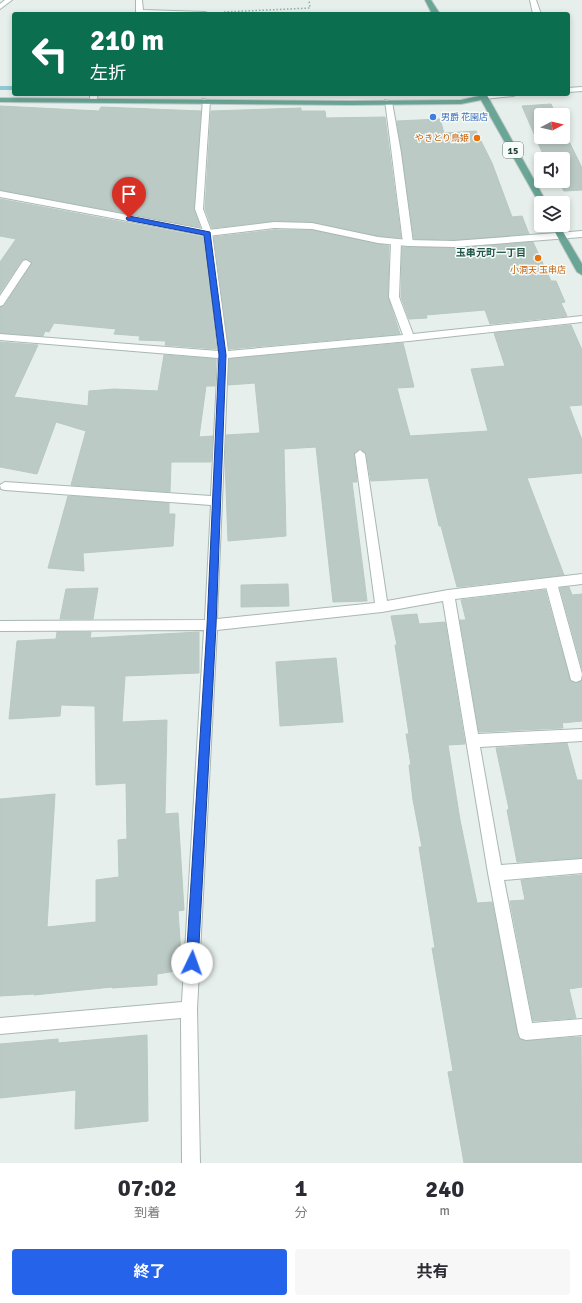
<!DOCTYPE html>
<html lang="ja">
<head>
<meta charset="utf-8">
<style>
  :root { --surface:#fff; --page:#f7f7f7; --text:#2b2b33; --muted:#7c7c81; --accent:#2563eb }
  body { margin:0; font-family:Signika,"Noto Sans JP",sans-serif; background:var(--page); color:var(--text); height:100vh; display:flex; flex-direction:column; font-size:15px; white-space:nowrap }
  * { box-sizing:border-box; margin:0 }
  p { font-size:13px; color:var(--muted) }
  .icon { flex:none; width:22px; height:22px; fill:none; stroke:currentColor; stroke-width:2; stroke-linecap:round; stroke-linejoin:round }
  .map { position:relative; height:1163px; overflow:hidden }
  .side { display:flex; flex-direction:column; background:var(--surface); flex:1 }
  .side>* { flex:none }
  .guide { position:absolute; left:12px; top:12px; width:558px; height:84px; border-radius:4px; box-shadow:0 2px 6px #0003; background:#0b6e4f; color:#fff; overflow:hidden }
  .needle { width:26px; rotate:83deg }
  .tools { position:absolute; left:534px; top:108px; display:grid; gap:8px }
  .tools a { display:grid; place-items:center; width:36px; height:36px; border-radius:4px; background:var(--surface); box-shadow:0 2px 6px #0003; font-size:20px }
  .pin { position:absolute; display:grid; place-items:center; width:34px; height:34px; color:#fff; margin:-41px -17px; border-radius:50% 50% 50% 0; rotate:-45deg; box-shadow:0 0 4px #0007 }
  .pin .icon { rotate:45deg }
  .me { position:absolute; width:44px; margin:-22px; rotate:3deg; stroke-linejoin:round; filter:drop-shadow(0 0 3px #0008) }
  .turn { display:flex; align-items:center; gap:14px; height:84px; padding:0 12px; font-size:18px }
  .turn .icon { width:52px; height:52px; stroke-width:2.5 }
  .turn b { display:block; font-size:28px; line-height:34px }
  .eta { display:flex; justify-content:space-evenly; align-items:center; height:68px; text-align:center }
  .eta b { font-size:24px; font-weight:700; line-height:28px }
  .action { display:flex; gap:8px; margin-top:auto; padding:8px 12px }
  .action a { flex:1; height:46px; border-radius:4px; background:var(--accent); color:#fff; font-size:16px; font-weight:700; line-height:46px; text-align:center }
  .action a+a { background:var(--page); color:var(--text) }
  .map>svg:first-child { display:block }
</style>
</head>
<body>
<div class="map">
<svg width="582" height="1163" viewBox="0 0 582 1163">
  <rect width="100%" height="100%" fill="#e6efeb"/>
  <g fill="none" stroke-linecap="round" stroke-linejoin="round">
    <rect fill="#8ec9d4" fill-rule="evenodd" x="0" y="86" width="14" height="4"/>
  </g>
  <g fill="#bbcac4" stroke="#b8c9c2">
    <polygon points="551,104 556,115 541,115 541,137 563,137 563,129 582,168 582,190 564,191 559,181 563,181 563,159 545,159 522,106"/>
    <polygon points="0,106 99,111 101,107 201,111 194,209 200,227 0,190"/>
    <polygon points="301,108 301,111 325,111 326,118 385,117 401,238 378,236 312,222 274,221 212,228 205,209 211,111"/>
    <polygon points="440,119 444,133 476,131 492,163 512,217 522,216 529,234 454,240 414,239 397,121"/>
    <polygon points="0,199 203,237 216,349 165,345 166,341 139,340 140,336 114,334 116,329 54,323 49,332 45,331 43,336 0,333 0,307 4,306 32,263 27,259 22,260 0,293 0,262 16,239 0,236"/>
    <polygon points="274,230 312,230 389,246 388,297 400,334 229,349 214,237"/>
    <polygon points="533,242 551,281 556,281 565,302 561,303 567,316 490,324 485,310 426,315 427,318 409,319 401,297 402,247 454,248"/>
    <polygon points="571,325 582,350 582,405 569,406 582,440 582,473 527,478 564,575 457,587 441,526 439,526 428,478 371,481 366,454 360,448 354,454 357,482 352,482 367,601 333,602 316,447 284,449 286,536 228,541 225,462 226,435 260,433 255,383 228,385 229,359 403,343 414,387 397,388 410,436 488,431 471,369 505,366 494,333"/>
    <polygon points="0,342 38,345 14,397 88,406 89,391 114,389 158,391 164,355 216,359 215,386 206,386 199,437 213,436 211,462 171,462 170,492 71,485 86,431 56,422 37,474 0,467"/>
    <polygon points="68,496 169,503 169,514 175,514 173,546 83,553 84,571 48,568"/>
    <polygon points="288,584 289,606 241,607 241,585"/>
    <polygon points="569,587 572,595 582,594 582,668 560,588"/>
    <polygon points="98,588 93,619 60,619 66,589"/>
    <polygon points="545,590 570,680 575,683 582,681 582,721 562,723 563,728 479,732 460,620 466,620 461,600"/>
    <polygon points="417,614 419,624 445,622 465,744 448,745 460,820 477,903 492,902 519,1038 526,1041 581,1037 582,1163 464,1163 448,1072 453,1071 432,948 435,948 419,847 422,847 413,800 409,765 411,765 406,734 409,734 395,645 397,645 391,616"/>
    <polygon points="57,632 91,632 90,638 199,632 199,673 125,676 122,722 167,720 165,814 178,813 184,910 178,911 182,970 157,974 157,985 112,988 112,987 34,995 35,994 0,996 0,799 55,794 47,927 96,922 96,880 119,877 118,840 127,839 126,783 96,785 95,706 61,705 60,716 9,719 17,641 56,639"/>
    <polygon points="336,658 343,722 280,726 276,662"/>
    <polygon points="567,743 577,780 582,780 582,858 517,862 507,810 509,809 496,748"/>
    <polygon points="582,875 582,987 569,989 576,1018 533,1021 510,901 525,900 521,880"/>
    <polygon points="147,1035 148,1121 75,1129 76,1090 0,1098 0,1044 58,1039 58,1043"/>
  </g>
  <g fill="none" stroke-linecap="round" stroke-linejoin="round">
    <defs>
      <g id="lane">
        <polygon points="530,0 536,0 541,14 533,14"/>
        <polygon points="90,94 98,94 96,102 90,102"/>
        <polygon points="0,191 208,230 274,222 312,223 378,237 408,240 454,241 582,231 582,237 454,247 408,246 378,243 312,229 274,228 208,236 0,197"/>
        <polygon points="26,260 31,263 3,305 0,306 0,296 23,261"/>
        <polygon points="551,578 555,579 557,583 582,674 581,680 576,682 571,680 570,676 545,583 547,579"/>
      </g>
      <g id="street">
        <polygon points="5,0 12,0 0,9 0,4"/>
        <polygon points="136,0 142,0 143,10 205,12 209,14 140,14 136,12"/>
        <polygon points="582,87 582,91 568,92 568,88"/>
        <polygon points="490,94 517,94 513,96 484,99 480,97"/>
        <polygon points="203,99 210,101 203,209 212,233 228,351 403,335 389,297 391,242 396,239 401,242 399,297 413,334 582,316 582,322 409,341 228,358 217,619 375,603 355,454 360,450 365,454 387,601 448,590 582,574 582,584 455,599 478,734 582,729 582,741 480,747 501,865 582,859 582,873 504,880 532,1023 582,1019 582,1035 526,1040 520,1038 518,1032 488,873 443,601 382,612 217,630 197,1009 200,1163 182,1163 181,1018 0,1034 0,1018 182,1002 204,630 0,631 0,621 205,620 211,505 5,490 1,489 0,485 5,482 211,496 218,358 0,340 0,334 218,351 204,233 195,209"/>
        <polygon points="385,100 392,102 401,153 413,243 408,246 403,243"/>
      </g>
      <g id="primary">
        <polygon points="425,0 431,0 440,14 432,14"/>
        <polygon points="478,94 486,94 488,97 547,203 541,203 541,205 539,203 481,100 461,104 350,105 0,102 0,98 350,101 461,100 479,96"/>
        <polygon points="551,225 559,225 582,264 582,275 577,272"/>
      </g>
    </defs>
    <use href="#lane" stroke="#a8b8b2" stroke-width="2"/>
    <use href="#street" stroke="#a8b8b2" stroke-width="2"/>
    <use href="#primary" stroke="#c2cac8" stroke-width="2"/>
    <polyline stroke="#86b3a5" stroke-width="1.5" stroke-dasharray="1.5 2" stroke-linecap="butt" points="224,12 310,8 309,0"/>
    <use href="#lane" fill="#fff" fill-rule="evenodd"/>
    <use href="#street" fill="#fff" fill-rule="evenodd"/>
    <use href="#primary" fill="#6aa596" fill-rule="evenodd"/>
  </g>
  <polygon fill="#2563eb" stroke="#184099" points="129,216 210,232 226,355 216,626 198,963 196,967 192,969 188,967 186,963 207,626 219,355 204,235 127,220 126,218"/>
  <circle fill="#3f7fe0" stroke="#f7fbf9" stroke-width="1.5" cx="433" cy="117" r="4"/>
  <g fill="#e8710a" stroke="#f7fbf9" stroke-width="1.5">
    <circle cx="477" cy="138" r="4"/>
    <circle cx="538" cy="258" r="4"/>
  </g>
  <g text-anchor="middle" stroke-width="3" stroke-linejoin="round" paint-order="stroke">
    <g font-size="9" fill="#366cbe" stroke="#f7fbf9" text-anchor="start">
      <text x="441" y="120">男爵 花園店</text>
    </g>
    <g font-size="9" fill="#c56008" stroke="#f7fbf9" text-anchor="end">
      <text x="469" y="141">やきとり鳥姫</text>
      <text x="538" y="273" text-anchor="middle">小洞天 玉串店</text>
    </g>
    <rect fill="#f7fbf9" stroke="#637a73" stroke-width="1" x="503" y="142" width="20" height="16" rx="3"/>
    <g font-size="10" font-weight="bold" fill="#24423a">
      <text x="513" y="154">15</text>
    </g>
    <g font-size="10" font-weight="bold" fill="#1f5548" stroke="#f7fbf9">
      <text x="491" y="256">玉串元町一丁目</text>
    </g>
  </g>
</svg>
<div class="tools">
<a><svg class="needle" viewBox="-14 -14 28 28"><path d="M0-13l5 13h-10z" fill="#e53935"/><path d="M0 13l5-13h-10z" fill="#7c7c81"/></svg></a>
<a><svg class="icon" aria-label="sound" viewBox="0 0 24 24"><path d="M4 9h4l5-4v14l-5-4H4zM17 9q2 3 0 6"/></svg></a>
<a><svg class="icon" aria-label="layers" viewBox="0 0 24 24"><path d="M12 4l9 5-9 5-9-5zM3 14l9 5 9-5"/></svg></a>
</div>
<div class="pin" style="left:129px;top:218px;background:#d93025"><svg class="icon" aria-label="arrive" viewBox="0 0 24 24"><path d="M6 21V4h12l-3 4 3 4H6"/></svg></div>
<svg class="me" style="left:192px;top:963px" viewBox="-20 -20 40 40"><circle r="19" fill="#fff"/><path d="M0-13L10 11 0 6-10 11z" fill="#2563eb"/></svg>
<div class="guide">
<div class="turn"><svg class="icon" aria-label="left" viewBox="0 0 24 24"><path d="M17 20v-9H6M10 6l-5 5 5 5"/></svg><div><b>210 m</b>左折</div></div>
</div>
</div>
<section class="side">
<div class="eta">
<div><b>07:02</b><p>到着</p></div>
<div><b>1</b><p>分</p></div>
<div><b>240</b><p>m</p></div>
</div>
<div class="action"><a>終了</a><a>共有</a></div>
</section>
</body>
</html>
